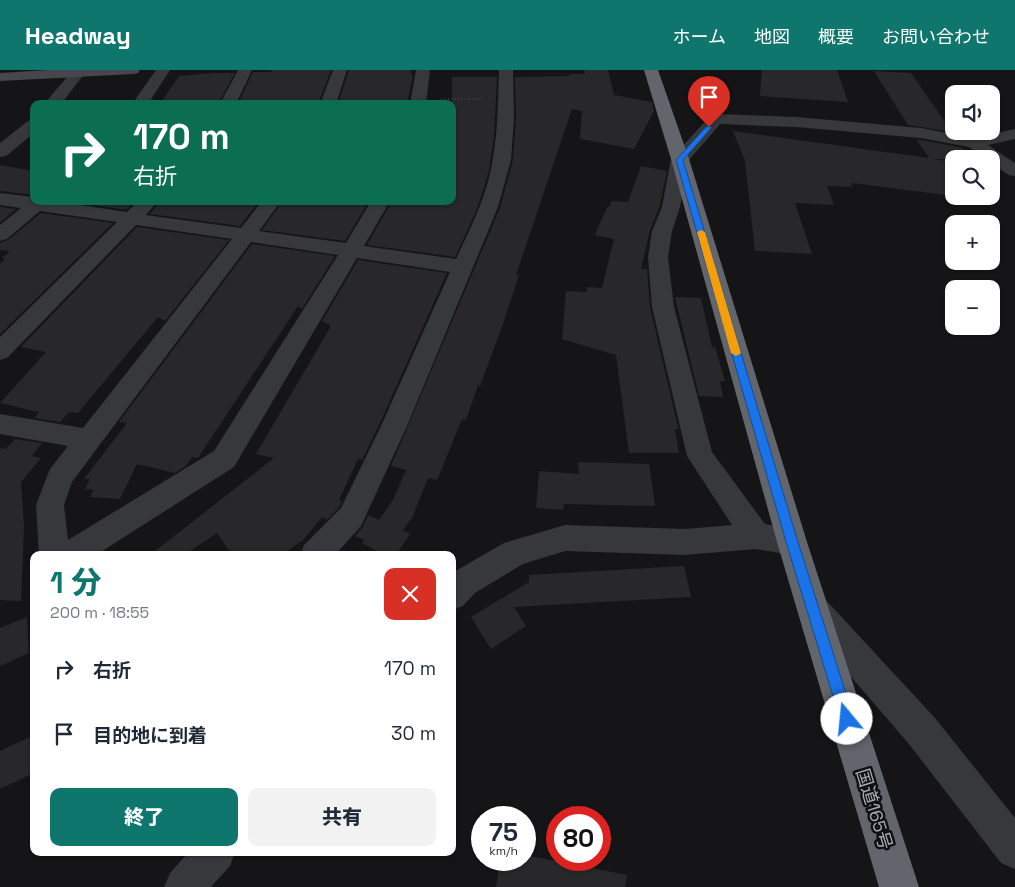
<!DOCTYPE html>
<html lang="ja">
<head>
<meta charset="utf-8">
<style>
  :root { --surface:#fff; --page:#f2f2f3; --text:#1f2937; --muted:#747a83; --accent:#0f766e }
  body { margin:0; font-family:"Space Grotesk","Noto Sans JP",sans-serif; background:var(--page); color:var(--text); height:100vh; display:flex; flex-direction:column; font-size:19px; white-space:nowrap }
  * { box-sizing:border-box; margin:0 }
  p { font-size:16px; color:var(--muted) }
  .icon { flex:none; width:28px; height:28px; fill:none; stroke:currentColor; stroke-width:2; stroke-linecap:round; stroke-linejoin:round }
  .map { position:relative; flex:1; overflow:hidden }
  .panel { position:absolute; left:30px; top:481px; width:426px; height:305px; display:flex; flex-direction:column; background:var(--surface); border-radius:10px; box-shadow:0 1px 4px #0004 }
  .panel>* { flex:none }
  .top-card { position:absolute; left:30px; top:30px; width:426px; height:105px; border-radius:10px; box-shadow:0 1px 4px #0004; background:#0b6e4f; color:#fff; overflow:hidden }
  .buttons { position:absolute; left:945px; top:15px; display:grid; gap:10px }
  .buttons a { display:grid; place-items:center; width:55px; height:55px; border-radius:10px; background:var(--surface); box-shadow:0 1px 4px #0004; font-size:25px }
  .speed { position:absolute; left:471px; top:736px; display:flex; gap:10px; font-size:25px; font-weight:700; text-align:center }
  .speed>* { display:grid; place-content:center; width:65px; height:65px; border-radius:50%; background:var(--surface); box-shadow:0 1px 4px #0004; line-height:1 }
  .speed small { font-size:12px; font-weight:400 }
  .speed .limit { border:8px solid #d22; background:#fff; color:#111 }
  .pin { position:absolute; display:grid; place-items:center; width:42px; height:42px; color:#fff; margin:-51px -21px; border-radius:50% 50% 50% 0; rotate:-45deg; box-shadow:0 0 5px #0007 }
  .pin .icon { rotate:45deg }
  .me { position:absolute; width:55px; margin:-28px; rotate:343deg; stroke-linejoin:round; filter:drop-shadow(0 0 4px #0008) }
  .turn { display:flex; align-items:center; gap:18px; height:105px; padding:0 20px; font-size:22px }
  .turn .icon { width:65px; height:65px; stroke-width:2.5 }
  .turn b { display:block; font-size:35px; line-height:42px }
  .round { display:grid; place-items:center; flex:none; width:52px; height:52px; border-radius:10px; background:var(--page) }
  .headline { display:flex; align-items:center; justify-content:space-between; height:85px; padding:0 20px }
  h1 { font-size:30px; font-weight:800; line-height:38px; color:var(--accent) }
  .primary-button { display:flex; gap:10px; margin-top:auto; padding:10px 20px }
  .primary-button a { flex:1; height:58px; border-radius:10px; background:var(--accent); color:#fff; font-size:20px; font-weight:800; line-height:58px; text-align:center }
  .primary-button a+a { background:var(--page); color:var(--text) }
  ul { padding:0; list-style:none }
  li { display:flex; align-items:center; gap:15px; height:65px; padding:0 20px }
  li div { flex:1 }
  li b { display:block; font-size:19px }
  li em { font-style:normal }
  header { display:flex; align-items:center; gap:30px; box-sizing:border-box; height:70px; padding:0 25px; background:var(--accent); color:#fff }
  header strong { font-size:24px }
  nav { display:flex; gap:28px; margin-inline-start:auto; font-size:18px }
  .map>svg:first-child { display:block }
</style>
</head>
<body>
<header>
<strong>Headway</strong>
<nav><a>ホーム</a><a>地図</a><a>概要</a><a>お問い合わせ</a></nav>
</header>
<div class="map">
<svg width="1015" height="817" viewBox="0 0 1015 817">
  <rect width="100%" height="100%" fill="#151517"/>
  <g fill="#28282b">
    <polygon points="272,0 331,0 318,34 238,34 253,2 271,2"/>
    <polygon points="349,0 411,0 411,5 413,5 407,34 338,34"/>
    <polygon points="584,0 608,0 614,25 652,32 654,41 634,79 580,69 582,41 572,39 516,205 519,205 503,254 480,316 478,315 466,350 462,349 437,410 428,408 412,448 403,460 410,464 396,485 384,485 362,473 364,470 355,466 363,457 368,445 379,450 393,430 406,400 391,396 500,138 513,90 516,48 515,7 570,6 569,4 585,4"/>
    <polygon points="762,0 837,0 848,32 760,26"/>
    <polygon points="874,1 911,3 952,62 908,55"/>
    <polygon points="212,3 235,3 218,34 160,34 179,6"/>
    <polygon points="452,7 497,7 494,66 489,101 477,139 455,187 367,175 392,131 452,131"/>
    <polygon points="733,61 929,88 917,70 921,70 963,78 970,89 932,89 946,91 954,111 954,126 851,113 852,117 827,116 834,135 795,133 812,184 755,181 745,91"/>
    <polygon points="0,95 34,101 34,125 0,121"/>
    <polygon points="641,96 667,101 659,138 650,160 641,199 647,199 650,237 677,353 679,359 675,359 679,383 629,383 616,285 562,269 566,221 587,222 587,217 602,218 614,169 595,165 607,137 609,137 612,131 628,132"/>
    <polygon points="68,131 135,131 126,140"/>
    <polygon points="160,131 259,131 240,156 150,144"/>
    <polygon points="283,131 369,131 345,171 262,160"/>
    <polygon points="0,137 16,139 0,153"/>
    <polygon points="41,143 113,153 0,264 0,194 5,189 2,188 10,181 0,180 0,173 8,170"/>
    <polygon points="137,157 229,170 165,251 158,247 78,343 69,342 60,352 34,348 39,342 0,333 46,282 21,277"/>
    <polygon points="252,174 335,186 302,239 298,236 198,388 192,387 186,396 175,403 137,394 120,429 90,427 94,420 85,419 90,409 84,409 127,353 119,352"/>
    <polygon points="358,190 447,203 379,355 362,390 358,389 339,430 342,431 339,437 327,450 322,447 303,470 282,485 232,485 217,463 184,485 150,485 274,388 256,384 331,256 322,251"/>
    <polygon points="675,227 701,228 712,277 715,277 725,311 720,311 723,327 699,326"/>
    <polygon points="15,369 42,373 32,386 41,388 21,412 24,456 21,531 0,530 0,378 6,379"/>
    <polygon points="578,392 649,394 655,436 564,434 563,440 536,438 539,401 579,404"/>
    <polygon points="684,496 691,527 514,537 526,556 491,579 471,547 529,512 529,505"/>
    <polygon points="27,547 29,583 0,596 0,558"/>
    <polygon points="32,666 34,703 0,719 0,681"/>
    <polygon points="525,785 627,805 625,817 496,817 500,790 525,790"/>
  </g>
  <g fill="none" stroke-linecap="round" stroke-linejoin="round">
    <polyline stroke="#3c3f43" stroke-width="2" stroke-dasharray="1 2.5" stroke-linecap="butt" points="441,29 483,29"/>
    <g fill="#36383c" fill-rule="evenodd">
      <polygon points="73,0 83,0 85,3 61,34 44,34"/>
      <polygon points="156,0 170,0 148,34 132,34"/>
      <polygon points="238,0 252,0 236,34 220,34"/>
      <polygon points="333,0 347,0 336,34 320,34"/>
      <polygon points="416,0 430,0 426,34 410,34"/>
      <path d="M499,0h14l1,48 -3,42 -13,47 -91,219 -46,100 -26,29h-35l4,-10 37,-37 40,-82 69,-154 -93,-14 -123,209 -138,88h-57l-3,-50 14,-36 18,-23 -68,-12v-20l83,14 149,-189 -96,-14 -128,132 -8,3v-23l117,-115 -77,-11 -33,28 -7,2v-16l21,-17 -21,-3v-12l34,4v4h20l73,11 11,-11h20l-12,14 95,13 21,-27h19l-22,30 87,12 25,-42h19l-26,45 92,13c15,-32 32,-65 37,-101 5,-29 5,-58 6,-88zM251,172l87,13 -124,196 -146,89 -4,-35 8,-23z"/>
      <polygon points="716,44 796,47 921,58 974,68 1015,59 1015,69 988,75 1015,93 1015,106 1009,105 991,93 991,89 986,89 969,77 921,68 796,57 720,54 689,90 680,137 672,161 668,187 674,237 712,382 765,454 792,459 802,463 807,472 802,481 792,485 756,479 685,485 565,481 523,494 475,523 463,536 452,540 452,503 504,473 565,455 685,459 732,455 687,386 652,237 648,187 652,161 662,137 671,89 710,46"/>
      <polygon points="34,49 34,63 6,86 0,87 0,73 28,51"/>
      <polygon points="813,524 824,528 935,648 1015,748 1015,799 1001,793 909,674 802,550 797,539 802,528"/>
      <polygon points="189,782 235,782 230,796 211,817 164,817 170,803"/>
    </g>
    <polygon fill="#44474c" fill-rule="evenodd" points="48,0 140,0 138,3 133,4 0,11 0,3"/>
    <polygon fill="#62666c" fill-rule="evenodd" points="644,0 658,0 689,89 807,472 919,817 879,817 777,472 671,89"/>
  </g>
  <polygon fill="#1a73e8" stroke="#114b97" points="707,56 712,57 683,90 798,472 854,649 852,654 847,657 842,654 840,649 786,472 676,90"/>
  <polygon fill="#f59e0b" points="701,160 705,162 741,283 736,286 731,283 697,162"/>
  <g text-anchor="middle" stroke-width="5" stroke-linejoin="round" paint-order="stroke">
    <g font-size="18" fill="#a7aeb7" stroke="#101012">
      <text transform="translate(874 739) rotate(73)" y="6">国道165号</text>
    </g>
  </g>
</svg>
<div class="buttons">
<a><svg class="icon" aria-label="sound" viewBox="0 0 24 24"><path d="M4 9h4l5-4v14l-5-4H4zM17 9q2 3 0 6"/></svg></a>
<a><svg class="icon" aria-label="search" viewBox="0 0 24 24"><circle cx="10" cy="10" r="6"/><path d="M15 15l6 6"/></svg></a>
<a>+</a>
<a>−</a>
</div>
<div class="speed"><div>75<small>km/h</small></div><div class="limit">80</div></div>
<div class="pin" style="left:709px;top:57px;background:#d93025"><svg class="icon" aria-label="arrive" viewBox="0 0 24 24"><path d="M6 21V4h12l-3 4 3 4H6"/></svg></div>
<svg class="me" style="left:847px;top:649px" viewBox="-20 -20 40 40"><circle r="19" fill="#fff"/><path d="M0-13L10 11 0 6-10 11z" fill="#1a73e8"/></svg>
<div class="top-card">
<div class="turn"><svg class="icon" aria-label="right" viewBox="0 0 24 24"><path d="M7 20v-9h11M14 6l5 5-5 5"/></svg><div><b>170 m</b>右折</div></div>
</div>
<section class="panel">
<div class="headline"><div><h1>1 分</h1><p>200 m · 18:55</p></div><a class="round" style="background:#d93025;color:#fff"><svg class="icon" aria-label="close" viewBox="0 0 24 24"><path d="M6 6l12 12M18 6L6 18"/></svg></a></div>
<ul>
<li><svg class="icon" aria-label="right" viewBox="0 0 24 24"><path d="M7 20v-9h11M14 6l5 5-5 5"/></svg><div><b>右折</b></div><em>170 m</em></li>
<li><svg class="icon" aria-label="arrive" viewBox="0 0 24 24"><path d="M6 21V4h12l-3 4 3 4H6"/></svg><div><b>目的地に到着</b></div><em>30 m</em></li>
</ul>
<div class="primary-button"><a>終了</a><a>共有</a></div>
</section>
</div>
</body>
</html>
